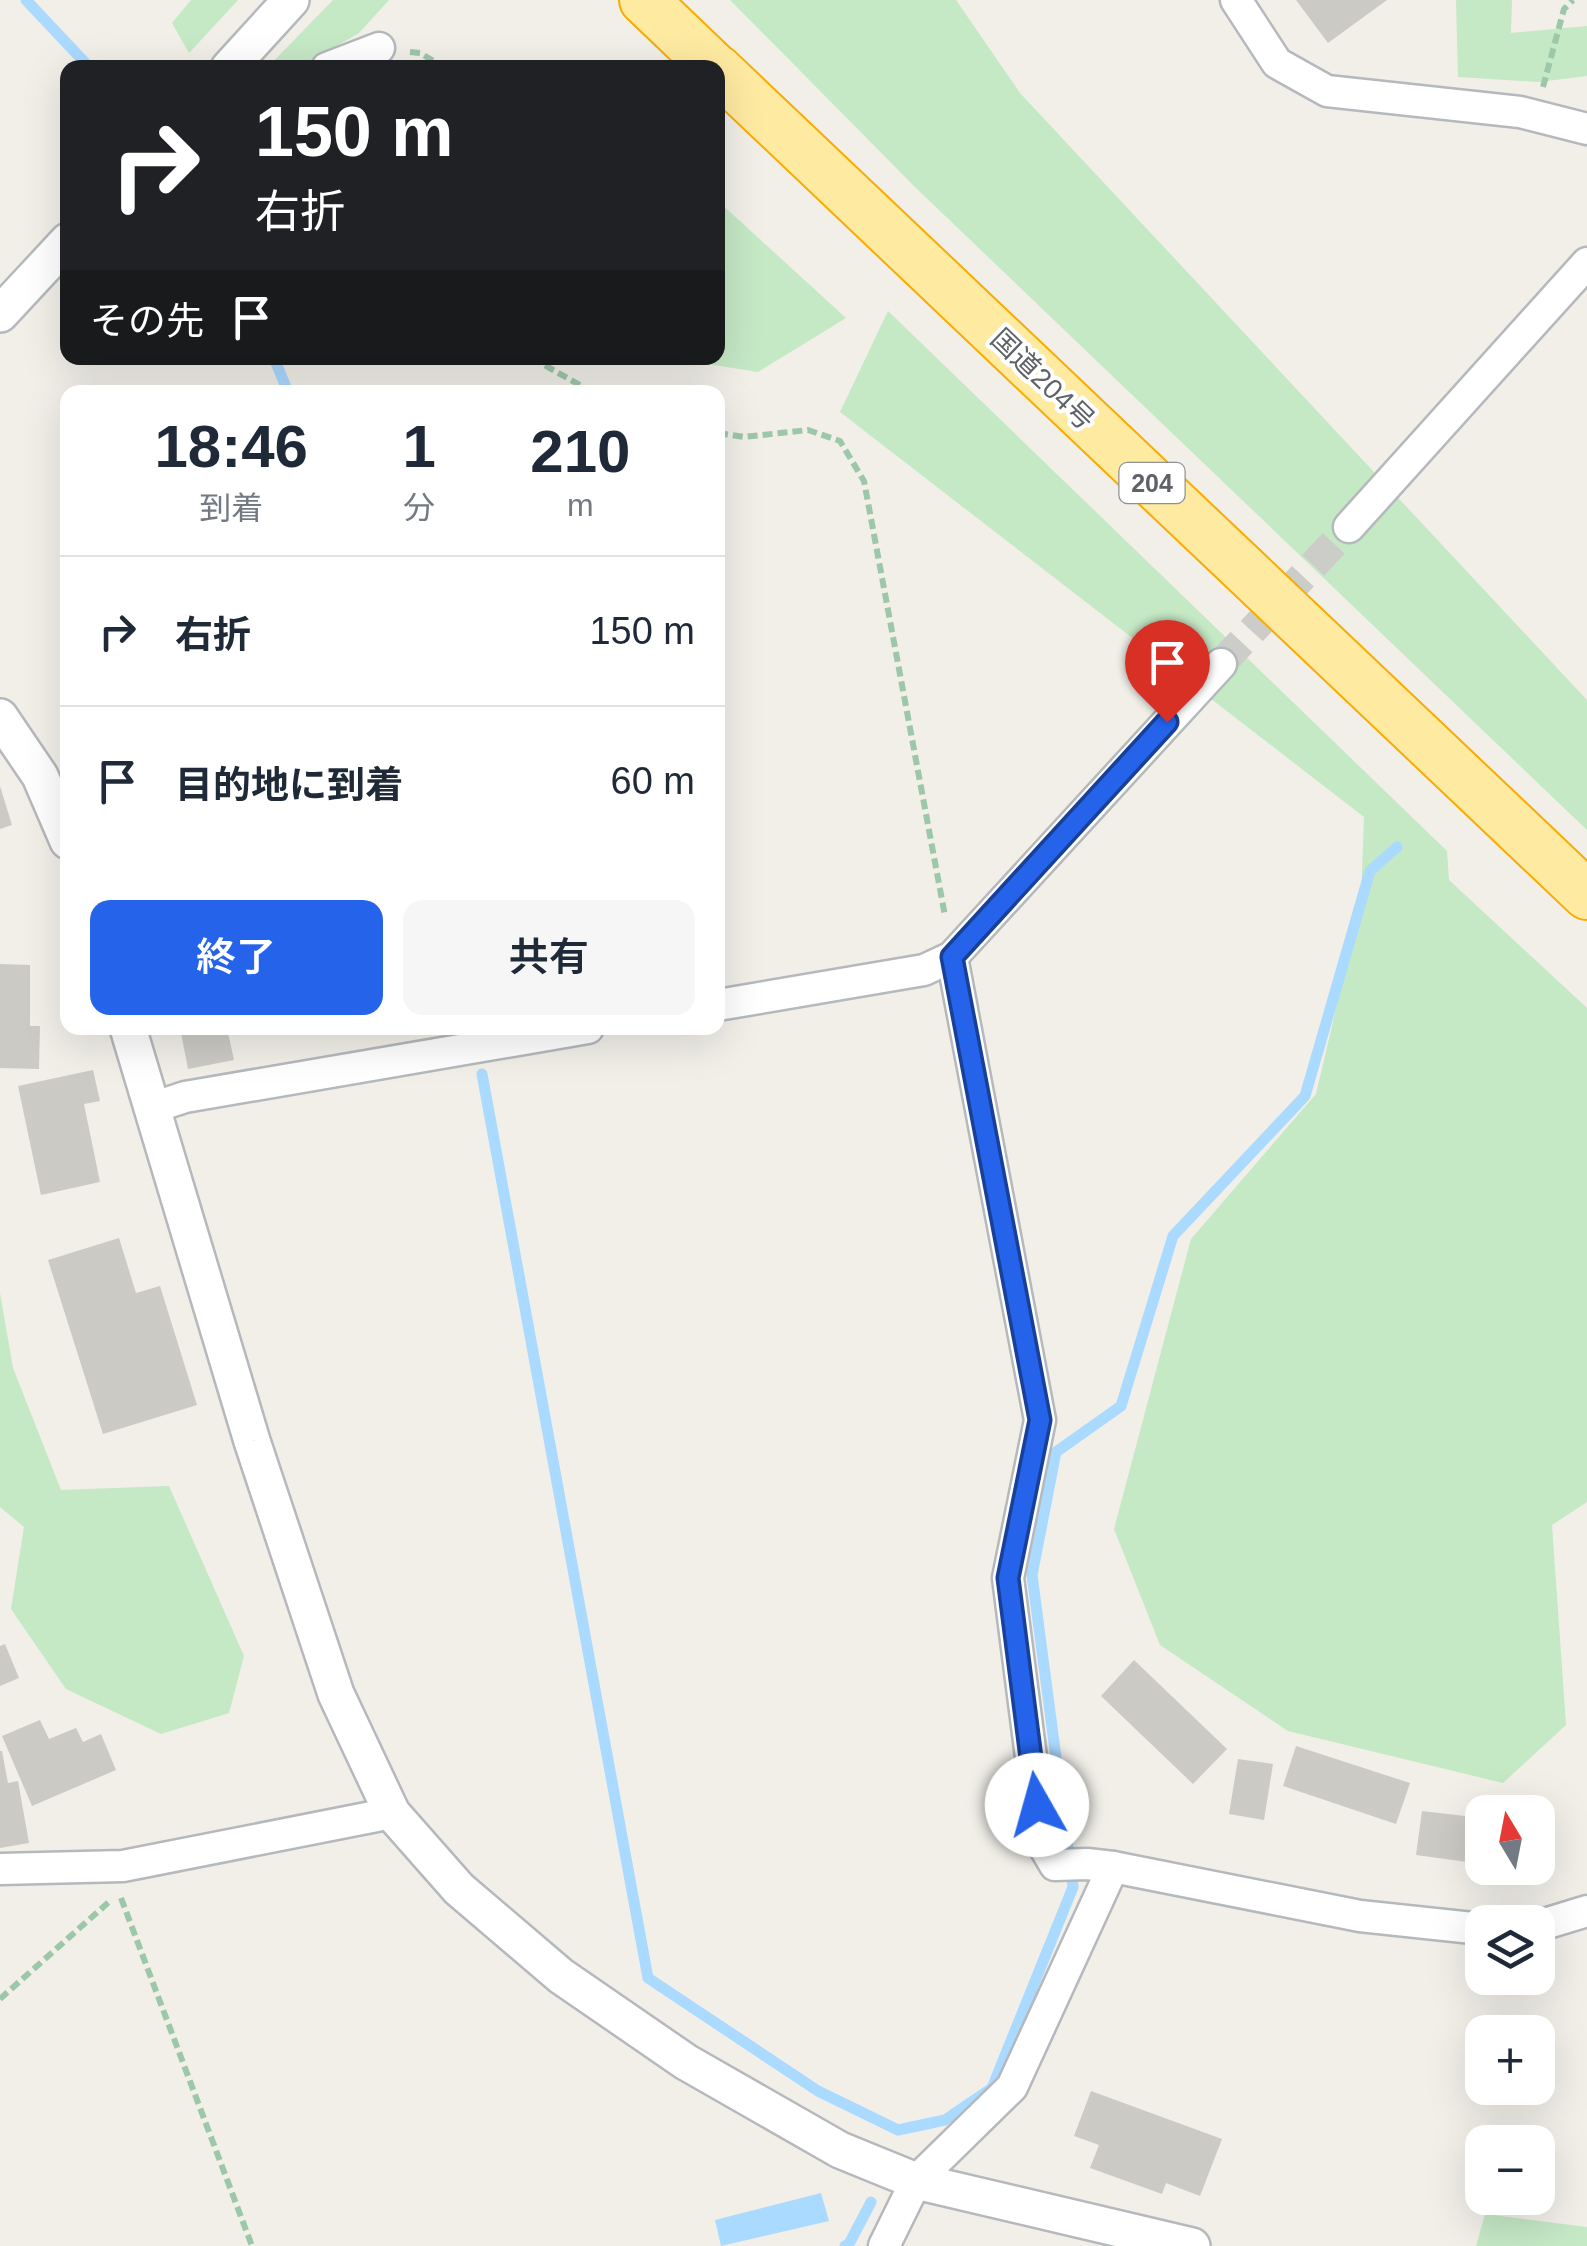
<!DOCTYPE html>
<html lang="ja">
<head>
<meta charset="utf-8">
<style>
  :root { --surface:#fff; --page:#f6f6f7; --text:#1f2937; --muted:#747a83; --line:#e0e1e3; --accent:#2563eb }
  body { margin:0; font-family:Arial,"Noto Sans JP",sans-serif; background:var(--page); color:var(--text); height:100vh; display:flex; flex-direction:column; font-size:38px; white-space:nowrap }
  * { box-sizing:border-box; margin:0 }
  p { font-size:32px; color:var(--muted) }
  .icon { flex:none; width:55px; height:55px; fill:none; stroke:currentColor; stroke-width:2; stroke-linecap:round; stroke-linejoin:round }
  .map { position:relative; flex:1; overflow:hidden }
  .sheet { position:absolute; left:60px; top:385px; width:665px; height:650px; display:flex; flex-direction:column; background:var(--surface); border-radius:20px; box-shadow:0 10px 40px #0002 }
  .sheet>* { flex:none }
  .guide { position:absolute; left:60px; top:60px; width:665px; height:305px; border-radius:20px; box-shadow:0 10px 40px #0002; background:#202124; color:#fff; overflow:hidden }
  .needle { width:65px; rotate:350deg }
  .buttons { position:absolute; left:1465px; top:1795px; display:grid; gap:20px }
  .buttons a { display:grid; place-items:center; width:90px; height:90px; border-radius:20px; background:var(--surface); box-shadow:0 10px 40px #0002; font-size:50px }
  .pin { position:absolute; display:grid; place-items:center; width:85px; height:85px; color:#fff; margin:-102px -42px; border-radius:50% 50% 50% 0; rotate:-45deg; box-shadow:0 0 10px #0007 }
  .pin .icon { rotate:45deg }
  .me { position:absolute; width:110px; margin:-55px; rotate:353deg; stroke-linejoin:round; filter:drop-shadow(0 0 8px #0008) }
  .turn { display:flex; align-items:center; gap:35px; height:210px; padding:0 30px; font-size:45px }
  .turn .icon { width:130px; height:130px; stroke-width:2.5 }
  .turn b { display:block; font-size:70px; line-height:85px }
  .then { display:flex; align-items:center; height:95px; padding:0 30px; background:#0003; gap:20px; font-size:38px }
  .eta { display:flex; justify-content:space-evenly; align-items:center; height:170px; text-align:center }
  .eta b { font-size:60px; font-weight:600; line-height:70px }
  .button { display:flex; gap:20px; margin-top:auto; padding:20px 30px }
  .button a { flex:1; height:115px; border-radius:20px; background:var(--accent); color:#fff; font-size:40px; font-weight:600; line-height:115px; text-align:center }
  .button a+a { background:var(--page); color:var(--text) }
  ul { padding:0; list-style:none }
  li { display:flex; align-items:center; gap:30px; height:150px; padding:0 30px; border-top:2px solid var(--line) }
  li div { flex:1 }
  li b { display:block; font-size:38px }
  li em { font-style:normal }
  .map>svg:first-child { display:block }
</style>
</head>
<body>
<div class="map">
<svg width="1587" height="2246" viewBox="0 0 1587 2246">
  <rect width="100%" height="100%" fill="#f1efe8"/>
  <g fill="#c5e8c5">
    <polygon points="191,0 238,0 189,53 172,23"/>
    <polygon points="333,0 389,0 359,33 300,67 267,68"/>
    <polygon points="730,0 956,0 1020,93 1587,700 1587,830 916,188"/>
    <polygon points="1456,0 1512,0 1511,33 1587,26 1587,76 1539,82 1458,77"/>
    <polygon points="718,201 846,318 758,372 669,358 718,358"/>
    <polygon points="888,311 1447,851 1449,880 1587,1008 1587,1502 1552,1525 1566,1725 1503,1783 1288,1731 1160,1645 1114,1529 1191,1239 1316,1094 1361,903 1364,817 840,412"/>
    <polygon points="0,1293 13,1368 61,1490 169,1486 244,1656 229,1713 161,1734 66,1689 11,1609 24,1527 0,1507"/>
    <polygon points="1485,2214 1587,2227 1587,2246 1476,2246"/>
  </g>
  <polygon fill="#aadaff" points="821,2193 829,2221 721,2246 715,2220"/>
  <g fill="none" stroke-linecap="round" stroke-linejoin="round">
    <g stroke="#aadaff" stroke-width="11">
      <polyline points="26,0 90,68"/>
      <polyline points="274,358 288,392"/>
      <polyline points="474,1028 474,1029"/>
      <polyline points="482,1074 648,1978 818,2091 898,2130 945,2120 992,2088 1073,1887 1032,1575 1056,1452 1121,1406 1173,1236 1305,1096 1370,871 1397,847"/>
      <polyline points="845,2246 849,2244 871,2202"/>
    </g>
  </g>
  <g fill="#cccac5">
    <polygon points="1296,0 1387,0 1328,43"/>
    <polygon points="0,786 12,825 0,829"/>
    <polygon points="0,964 30,965 30,1026 40,1026 39,1069 0,1068"/>
    <polygon points="180,1028 227,1028 234,1060 188,1069"/>
    <polygon points="93,1070 100,1101 84,1104 100,1182 41,1195 18,1086"/>
    <polygon points="119,1238 136,1293 160,1286 197,1405 103,1434 48,1260"/>
    <polygon points="5,1644 19,1678 0,1686 0,1646"/>
    <polygon points="1134,1660 1227,1749 1193,1784 1101,1696"/>
    <polygon points="40,1720 49,1739 76,1728 83,1742 101,1734 116,1770 32,1806 2,1736"/>
    <polygon points="1296,1746 1410,1783 1396,1824 1283,1786"/>
    <polygon points="0,1751 2,1751 8,1783 18,1781 29,1843 0,1848"/>
    <polygon points="1238,1759 1273,1764 1264,1820 1229,1814"/>
    <polygon points="1422,1811 1482,1818 1482,1864 1416,1855"/>
    <polygon points="1091,2091 1222,2139 1200,2196 1166,2183 1162,2194 1090,2168 1099,2145 1074,2136"/>
  </g>
  <g fill="none" stroke-linecap="round" stroke-linejoin="round">
    <polyline stroke="#ccccc8" stroke-width="30" stroke-dasharray="30 15" stroke-linecap="butt" points="1221,664 1349,527"/>
    <defs>
      <g id="minor">
        <polyline points="1236,0 1277,63 1327,91 1520,112 1587,129"/>
        <polyline points="327,68 379,48"/>
        <polyline points="1349,527 1587,263"/>
        <polyline points="952,957 1040,1420 1008,1578 1042,1843 1055,1865 1087,1864 1113,1867 1360,1916 1482,1929"/>
        <polyline points="718,1005 924,970 952,957 1221,664"/>
        <polyline points="152,1108 185,1097 588,1028"/>
        <polyline points="0,1869 123,1866 392,1813"/>
        <polyline points="1538,1926 1587,1911"/>
        <polyline points="884,2246 916,2181 1012,2087 1113,1867"/>
      </g>
      <g id="tertiary">
        <polyline points="229,68 291,0"/>
        <polyline points="0,314 68,241"/>
        <polyline points="0,717 40,776 68,841"/>
        <polyline points="128,1028 252,1441 336,1694 392,1813 459,1889 561,1976 686,2062 840,2150 916,2181 1192,2246"/>
      </g>
      <g id="trunk">
        <polyline points="644,0 715,68"/>
        <polyline points="718,70 1587,895"/>
      </g>
    </defs>
    <use href="#minor" stroke="#b5b8bc" stroke-width="35"/>
    <use href="#tertiary" stroke="#b5b8bc" stroke-width="40"/>
    <use href="#trunk" stroke="#f9ab00" stroke-width="52"/>
    <g stroke="#9cc7a9" stroke-width="6" stroke-dasharray="10 5" stroke-linecap="butt">
      <polyline points="410,52 420,53 445,68"/>
      <polyline points="1543,87 1564,9 1573,0"/>
      <polyline points="532,358 592,392"/>
      <polyline points="718,433 744,437 808,430 840,441 864,481 945,916"/>
      <polyline points="121,1898 252,2246"/>
      <polyline points="0,1999 111,1900"/>
    </g>
    <use href="#minor" stroke="#fff" stroke-width="30"/>
    <use href="#tertiary" stroke="#fff" stroke-width="35"/>
    <use href="#trunk" stroke="#feeaa1" stroke-width="48"/>
  </g>
  <g fill="none" stroke-linecap="round" stroke-linejoin="round">
    <defs>
      <polyline id="route" points="1037,1805 1008,1578 1040,1420 952,957 1167,722"/>
    </defs>
    <use href="#route" stroke="#184099" stroke-width="25"/>
    <use href="#route" stroke="#2563eb" stroke-width="18"/>
  </g>
  <g text-anchor="middle" stroke-width="8" stroke-linejoin="round" paint-order="stroke">
    <rect fill="#fff" stroke="#8f9295" stroke-width="2.5" x="1119.5" y="463" width="65" height="40" rx="8"/>
    <g font-size="25" font-weight="bold" fill="#5f6368">
      <text x="1152" y="492">204</text>
    </g>
    <g font-size="28" fill="#5f6368" stroke="#fff">
      <text transform="translate(1043 379) rotate(44)" y="10">国道204号</text>
    </g>
  </g>
</svg>
<div class="buttons">
<a><svg class="needle" viewBox="-14 -14 28 28"><path d="M0-13l5 13h-10z" fill="#e53935"/><path d="M0 13l5-13h-10z" fill="#747a83"/></svg></a>
<a><svg class="icon" aria-label="layers" viewBox="0 0 24 24"><path d="M12 4l9 5-9 5-9-5zM3 14l9 5 9-5"/></svg></a>
<a>+</a>
<a>−</a>
</div>
<div class="pin" style="left:1167px;top:722px;background:#d93025"><svg class="icon" aria-label="arrive" viewBox="0 0 24 24"><path d="M6 21V4h12l-3 4 3 4H6"/></svg></div>
<svg class="me" style="left:1037px;top:1805px" viewBox="-20 -20 40 40"><circle r="19" fill="#fff"/><path d="M0-13L10 11 0 6-10 11z" fill="#2563eb"/></svg>
<div class="guide">
<div class="turn"><svg class="icon" aria-label="right" viewBox="0 0 24 24"><path d="M7 20v-9h11M14 6l5 5-5 5"/></svg><div><b>150 m</b>右折</div></div>
<div class="then">その先<svg class="icon" aria-label="arrive" viewBox="0 0 24 24"><path d="M6 21V4h12l-3 4 3 4H6"/></svg></div>
</div>
<section class="sheet">
<div class="eta">
<div><b>18:46</b><p>到着</p></div>
<div><b>1</b><p>分</p></div>
<div><b>210</b><p>m</p></div>
</div>
<ul>
<li><svg class="icon" aria-label="right" viewBox="0 0 24 24"><path d="M7 20v-9h11M14 6l5 5-5 5"/></svg><div><b>右折</b></div><em>150 m</em></li>
<li><svg class="icon" aria-label="arrive" viewBox="0 0 24 24"><path d="M6 21V4h12l-3 4 3 4H6"/></svg><div><b>目的地に到着</b></div><em>60 m</em></li>
</ul>
<div class="button"><a>終了</a><a>共有</a></div>
</section>
</div>
</body>
</html>
